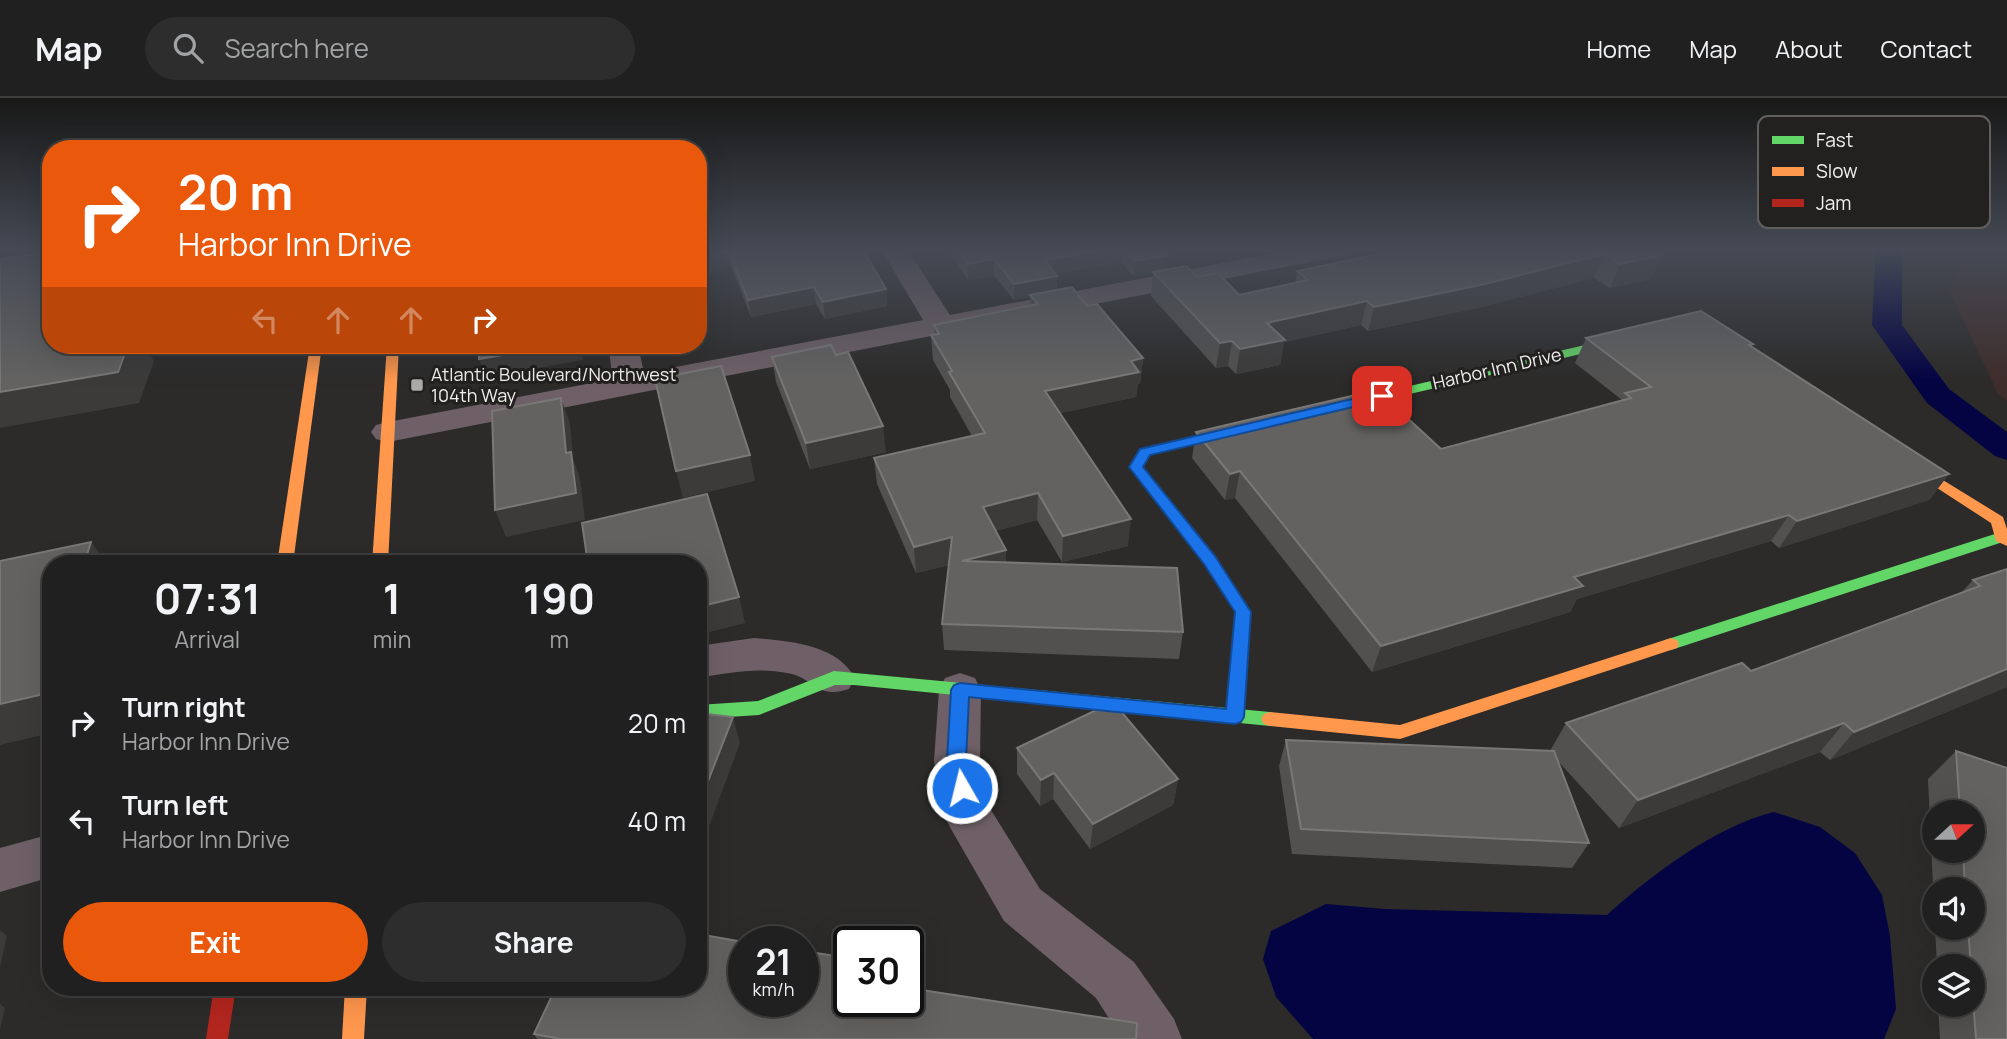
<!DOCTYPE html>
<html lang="en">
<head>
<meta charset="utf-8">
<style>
  :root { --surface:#212020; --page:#2d2d2d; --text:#f1f3f6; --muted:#a2a3a5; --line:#3e3e3e; --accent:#ea580c }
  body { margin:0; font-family:Manrope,sans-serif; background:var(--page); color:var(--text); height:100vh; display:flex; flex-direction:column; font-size:26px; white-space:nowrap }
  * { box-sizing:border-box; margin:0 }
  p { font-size:23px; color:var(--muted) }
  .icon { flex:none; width:38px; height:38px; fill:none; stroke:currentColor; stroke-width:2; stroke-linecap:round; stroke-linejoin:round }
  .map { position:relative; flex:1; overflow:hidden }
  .sheet { position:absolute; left:42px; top:457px; width:665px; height:441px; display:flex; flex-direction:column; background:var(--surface); border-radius:28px; box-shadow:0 7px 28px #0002,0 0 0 2px var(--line) }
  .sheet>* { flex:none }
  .guide { position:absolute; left:42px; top:42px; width:665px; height:214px; border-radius:28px; box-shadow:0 7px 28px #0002,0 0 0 2px var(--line); background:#ea580c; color:#fff; overflow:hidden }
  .needle { width:46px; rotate:69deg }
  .buttons { position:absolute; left:1922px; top:702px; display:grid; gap:14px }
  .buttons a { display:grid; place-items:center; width:63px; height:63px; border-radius:50%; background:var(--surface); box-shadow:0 7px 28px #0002,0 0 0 2px var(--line); font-size:35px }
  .speed { position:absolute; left:728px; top:828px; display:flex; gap:14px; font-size:35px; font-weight:700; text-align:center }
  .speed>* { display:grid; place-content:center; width:91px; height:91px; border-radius:50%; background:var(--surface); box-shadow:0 7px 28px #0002,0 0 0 2px var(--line); line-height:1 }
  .speed small { font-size:18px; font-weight:400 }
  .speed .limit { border:4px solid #111; border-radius:10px; background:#fff; color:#111 }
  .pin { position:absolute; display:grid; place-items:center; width:60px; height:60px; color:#fff; margin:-30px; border-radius:14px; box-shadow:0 4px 10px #0006 }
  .me { position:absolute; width:77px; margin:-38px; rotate:352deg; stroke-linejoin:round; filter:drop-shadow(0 0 5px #0008) }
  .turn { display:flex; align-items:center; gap:24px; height:147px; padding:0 21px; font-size:32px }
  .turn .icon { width:91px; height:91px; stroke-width:2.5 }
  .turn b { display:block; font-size:49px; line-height:60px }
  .lanes { display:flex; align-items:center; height:66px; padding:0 21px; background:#0003; justify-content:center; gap:35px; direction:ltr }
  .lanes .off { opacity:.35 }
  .eta { display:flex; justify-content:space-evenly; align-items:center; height:119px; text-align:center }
  .eta b { font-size:42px; font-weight:700; line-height:49px }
  .primary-button { display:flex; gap:14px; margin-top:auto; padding:14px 21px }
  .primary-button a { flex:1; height:80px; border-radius:42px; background:var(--accent); color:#fff; font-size:28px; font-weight:700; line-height:80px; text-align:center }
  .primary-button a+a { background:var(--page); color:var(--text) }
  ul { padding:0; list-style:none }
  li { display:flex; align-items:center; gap:21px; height:98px; padding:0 21px }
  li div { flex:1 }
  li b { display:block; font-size:26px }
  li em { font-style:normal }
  header { display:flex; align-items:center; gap:42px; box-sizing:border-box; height:98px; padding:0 35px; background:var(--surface); border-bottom:2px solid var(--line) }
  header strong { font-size:33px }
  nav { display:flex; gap:38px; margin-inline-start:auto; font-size:24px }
  .search { width:490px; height:63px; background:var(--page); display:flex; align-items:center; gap:18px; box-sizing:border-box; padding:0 24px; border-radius:38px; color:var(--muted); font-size:26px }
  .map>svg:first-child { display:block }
</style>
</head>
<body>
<header>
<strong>Map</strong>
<div class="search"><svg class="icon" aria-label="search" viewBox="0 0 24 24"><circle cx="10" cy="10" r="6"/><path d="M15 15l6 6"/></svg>Search here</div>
<nav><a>Home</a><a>Map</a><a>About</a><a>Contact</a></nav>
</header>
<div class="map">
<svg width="2007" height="941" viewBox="0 0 2007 941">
  <rect width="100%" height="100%" fill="#2c2b2a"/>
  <polygon fill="#3e2d2b" points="1963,151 2007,151 2007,303 1998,296 1950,194"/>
  <path fill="#040443" d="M1774,714l46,15 35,26 27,42 8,41 6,73 -12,30h-571l-37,-42 -13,-38 8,-28 55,-27 59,5 222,6c44,-40 109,-89 167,-103z"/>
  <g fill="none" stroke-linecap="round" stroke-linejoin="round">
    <polygon fill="#040443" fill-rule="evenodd" points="1876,151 1902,151 1902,227 1949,291 2007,334 2007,362 1995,358 1927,305 1872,227"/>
    <g fill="#6e6066" fill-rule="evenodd">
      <polygon points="881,151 907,151 950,217 1296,151 1349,151 1346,157 1336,159 388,344 376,341 371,334 376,327 388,324 613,281 608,247 638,247 644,275 923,222"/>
      <path d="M754,540c35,3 83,6 101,40l-6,11c-34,11 -35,-12 -62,-16 -30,-6 -59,0 -89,5v-32z"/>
      <polygon points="960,575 975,580 981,592 980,663 991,712 1040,791 1134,864 1174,921 1182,941 1122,941 1096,900 1004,823 951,731 944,717 934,663 939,592 945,580"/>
      <polygon points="51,736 51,779 0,794 0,750"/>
    </g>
    <g fill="#63d668" fill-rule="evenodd">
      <polygon points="1632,236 1638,240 1636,243 1333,314 1326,310 1333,306"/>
      <polygon points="2001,434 2006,435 2006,443 1671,552 1665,550 1663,546 1665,542"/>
      <polygon points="834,573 1270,614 1276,616 1279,621 1276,626 1270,628 854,587 835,587 759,617 698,621 698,607 758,603"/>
    </g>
    <g fill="#ff974d" fill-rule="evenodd">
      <polygon points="310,247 322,247 293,466 277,466"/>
      <polygon points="387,247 399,247 388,466 372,466"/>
      <polygon points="1899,355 2003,419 2007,431 2007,448 1996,443 1991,425 1894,362 1892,359 1894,356"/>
      <polygon points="1671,540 1677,542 1679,546 1677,550 1400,641 1270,628 1264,626 1261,621 1264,616 1270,614 1400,627"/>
      <polygon points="345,889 367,889 364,941 342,941"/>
    </g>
    <g fill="#b3261e" fill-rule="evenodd">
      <polygon points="1247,326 1254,330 1252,333 1150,357 1143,369 1216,458 1251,514 1244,619 1241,624 1235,626 1229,624 1226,619 1235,514 1204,466 1129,369 1140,351"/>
      <polygon points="214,889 236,889 228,941 206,941"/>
    </g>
  </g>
  <g fill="#525150" fill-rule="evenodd">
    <polygon points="698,151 863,151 886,191 887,208 825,221 816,206 751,219 731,168"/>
    <polygon points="947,151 1162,151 1166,171 1197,179 1239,197 1295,185 1297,173 1404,151 1662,157 1651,181 1610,190 1594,180 1477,210 1368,233 1361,227 1284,244 1280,267 1236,276 1228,268 1216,270 1151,198 1153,176 1134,179 1121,164 1056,176 1057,178 1057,192 1087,208 1143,260 1140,286 1138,286 1136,299 1060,315 1128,448 1062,464 1037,422 995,433 1006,452 1006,464 1183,534 1179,561 944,552 942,526 949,467 916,475 877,386 874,360 972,338 950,299 950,292 933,262 931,237 935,237 934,227 1030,208 1030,199 1014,202 994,177 968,182"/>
    <polygon points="1586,240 1753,246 1751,249 1949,376 1929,402 1779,450 1771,443 1577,501 1570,514 1372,574 1235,400 1225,402 1192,360 1196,334 1441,351 1622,302 1575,265"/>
    <polygon points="836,257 886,354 810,371 776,284 772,259"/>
    <polygon points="2007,471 2007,589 1830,662 1820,654 1619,730 1557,662 1589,745 1572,770 1292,756 1279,668 1286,642 1550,653 1566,625 1751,573 1962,494 1973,482"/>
    <polygon points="1017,650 1178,681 1173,707 1090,751 1053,701 1040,708 1017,676"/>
    <path d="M1956,653l51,17v271h-67l-2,-35h34v-38h-35l-2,-38h37v-39h-38v18l-6,-128zM1934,714h38v38h-38z"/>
    <polygon points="849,903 1136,941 537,941 534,936"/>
  </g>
  <g fill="#3c3b3a">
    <polygon points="1110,151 1122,151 1121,164 1045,178 1045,162"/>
    <polygon points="728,152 731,168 698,180 698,162"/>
    <polygon points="1604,156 1594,180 1477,210 1368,233 1374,209"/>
    <polygon points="1168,157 1166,173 1153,174 1153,176 1134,179 1135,163"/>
    <polygon points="1662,157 1651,181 1610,190 1620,166"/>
    <polygon points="994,161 994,177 968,182 968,166"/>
    <polygon points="1057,178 1057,194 1030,197 1030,199 1014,202 1014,186"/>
    <polygon points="814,189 816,206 751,219 748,202"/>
    <polygon points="886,191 887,208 825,221 823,204"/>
    <polygon points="1367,203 1361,227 1284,244 1280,267 1236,276 1240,251 1267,225"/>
    <polygon points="1232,243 1228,268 1216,270 1220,245"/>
    <polygon points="128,247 151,247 148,254 154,263 139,305 0,330 0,294"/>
    <polygon points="562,247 580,247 583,262 486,279 479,261"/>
    <polygon points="1143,260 1140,286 1138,286 1136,299 1044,319 1045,293 1131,263"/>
    <polygon points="561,300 570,325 573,360 580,380 585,422 506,439 495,412 566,355"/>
    <polygon points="883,328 886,354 810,371 806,345"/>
    <polygon points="750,357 755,383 683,400 676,373"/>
    <polygon points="1240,373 1235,400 1225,402 1230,376"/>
    <polygon points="1949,376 1929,402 1779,450 1797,423"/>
    <polygon points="1038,395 1037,422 983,436 983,409"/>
    <polygon points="1789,417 1771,443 1577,501 1570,514 1372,574 1381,548 1574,479"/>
    <polygon points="1131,421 1128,448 1062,464 1063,438"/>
    <polygon points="952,439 953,466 916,475 914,449"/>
    <polygon points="91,444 108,466 84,466"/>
    <polygon points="1006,452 1006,479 962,463"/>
    <polygon points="739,499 745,525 698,537 698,509"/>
    <polygon points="51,566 51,635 0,647 0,606"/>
    <polygon points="2007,571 2007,589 1830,662 1854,634"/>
    <polygon points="733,619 740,645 698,758 698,709"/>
    <polygon points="1844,625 1820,654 1619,730 1638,702"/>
    <polygon points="1054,675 1053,701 1040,708 1041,682"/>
    <polygon points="1178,681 1173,707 1090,751 1093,726"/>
    <polygon points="0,832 7,838 0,869"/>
    <polygon points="0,906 5,910 0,931"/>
  </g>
  <g fill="#636261" stroke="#797877" stroke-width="2">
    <polygon points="698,151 863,151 886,191 823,204 814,189 748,202 728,152 698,162"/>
    <polygon points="957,151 1110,151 1045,162 1057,178 1014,186 994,161 968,166"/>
    <polygon points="1124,151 1162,151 1168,157 1135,163"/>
    <polygon points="1404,151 1652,151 1662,157 1620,166 1604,156 1485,186 1374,209 1367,203 1267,225 1285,242 1240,251 1232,243 1220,245 1153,174 1186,168 1197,179 1218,175 1239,197 1308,182 1297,173"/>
    <polygon points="46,155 43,159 51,157 51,247 128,247 118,274 0,294 0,161"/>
    <polygon points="1072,189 1087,208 1097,206 1143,260 1131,263 1139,274 1045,293 1131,421 1063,438 1038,395 983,409 1006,452 962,463 1177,470 1183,534 942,526 952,439 914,449 874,360 985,335 949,274 952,273 931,237 939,236 934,227 1038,206 1030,197"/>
    <polygon points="1701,213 1753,246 1749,247 1949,376 1797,423 1789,417 1574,479 1583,488 1381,548 1240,373 1230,376 1196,334 1377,292 1441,351 1631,300 1625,295 1651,289 1586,240"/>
    <polygon points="479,247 562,247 479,261"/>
    <polygon points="831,247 836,257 848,254 883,328 806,345 772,259"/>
    <polygon points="721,268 750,357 676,373 655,281"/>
    <polygon points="561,300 566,355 571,354 576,395 495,412 492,313"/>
    <polygon points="707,396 739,499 698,509 698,466 588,466 582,425"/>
    <polygon points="91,444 84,466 51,466 51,566 40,597 0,606 0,463"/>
    <polygon points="2007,471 2007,571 1854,634 1844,625 1638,702 1566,625 1742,565 1751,573 1980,488 1973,482"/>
    <polygon points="1113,604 1178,681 1093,726 1054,675 1041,682 1017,650"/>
    <polygon points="698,615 733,619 698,709"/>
    <polygon points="1286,642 1554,653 1589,745 1301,731"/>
    <polygon points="1956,653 2007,670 2007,941 1976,941 1972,889 1972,868 1971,868 1968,830 1972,830 1972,791 1965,791 1963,752 1972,752 1972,714 1960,714"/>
    <polygon points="698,836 744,844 744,903 803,903 803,853 849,860 849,903 908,903 908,890 1137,925 1136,941 561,941 534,936 556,889 698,889"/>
  </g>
  <linearGradient id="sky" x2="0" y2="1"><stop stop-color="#181817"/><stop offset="0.54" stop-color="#454a55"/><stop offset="1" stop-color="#454a55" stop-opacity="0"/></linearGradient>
  <rect width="2007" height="282" fill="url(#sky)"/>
  <polygon fill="#1a73e8" stroke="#114b97" stroke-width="2" points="1382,294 1387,295 1387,301 1150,357 1143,369 1215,458 1251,514 1244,619 1241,624 1235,626 969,599 966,663 972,690 969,696 962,698 955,696 947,663 951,592 954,587 960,585 1226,611 1235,514 1204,466 1129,369 1140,351"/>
  <rect fill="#acaaa9" stroke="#232120" stroke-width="2.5" x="410" y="280" width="14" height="14" rx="3.5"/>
  <g text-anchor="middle" stroke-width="6" stroke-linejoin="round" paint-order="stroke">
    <g font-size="18" fill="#f1efee" stroke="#232120">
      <text transform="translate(1497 271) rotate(-13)" y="6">Harbor Inn Drive</text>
    </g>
    <g font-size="18" fill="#f1efee" stroke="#232120" text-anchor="start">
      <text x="431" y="283">Atlantic Boulevard/Northwest<tspan x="431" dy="21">104th Way</tspan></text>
    </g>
  </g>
  <rect x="1758" y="18" width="232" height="112" rx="10" fill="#232120" stroke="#615f5e" stroke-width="2"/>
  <rect x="1772" y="38" width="32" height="8" fill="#63d668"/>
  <rect x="1772" y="69" width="32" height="9" fill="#ff974d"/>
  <rect x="1772" y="101" width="32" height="8" fill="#b3261e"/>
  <g font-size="19" fill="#f1efee">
    <text x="1816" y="49">Fast</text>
    <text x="1816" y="80">Slow</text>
    <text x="1816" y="112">Jam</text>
  </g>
</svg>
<div class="buttons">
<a><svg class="needle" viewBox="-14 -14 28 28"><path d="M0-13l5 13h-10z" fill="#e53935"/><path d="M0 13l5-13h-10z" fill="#a2a3a5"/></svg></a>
<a><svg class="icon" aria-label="sound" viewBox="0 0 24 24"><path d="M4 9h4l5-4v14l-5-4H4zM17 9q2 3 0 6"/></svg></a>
<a><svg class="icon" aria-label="layers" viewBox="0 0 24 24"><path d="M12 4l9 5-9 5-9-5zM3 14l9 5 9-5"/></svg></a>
</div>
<div class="speed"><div>21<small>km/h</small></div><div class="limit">30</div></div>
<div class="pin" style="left:1382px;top:298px;background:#d93025"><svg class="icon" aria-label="arrive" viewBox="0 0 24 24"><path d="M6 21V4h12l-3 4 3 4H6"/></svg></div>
<svg class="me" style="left:962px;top:690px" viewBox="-20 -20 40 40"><circle r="17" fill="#1a73e8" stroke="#fff" stroke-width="3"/><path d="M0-11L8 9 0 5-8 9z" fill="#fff"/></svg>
<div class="guide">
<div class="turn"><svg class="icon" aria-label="right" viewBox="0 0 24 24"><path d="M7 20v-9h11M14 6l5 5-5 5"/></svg><div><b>20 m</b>Harbor Inn Drive</div></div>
<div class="lanes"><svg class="icon off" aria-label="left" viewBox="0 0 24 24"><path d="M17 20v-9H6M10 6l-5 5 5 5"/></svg><svg class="icon off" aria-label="ahead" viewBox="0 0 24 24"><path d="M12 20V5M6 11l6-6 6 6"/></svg><svg class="icon off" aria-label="ahead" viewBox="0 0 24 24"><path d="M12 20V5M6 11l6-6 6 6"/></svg><svg class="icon" aria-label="right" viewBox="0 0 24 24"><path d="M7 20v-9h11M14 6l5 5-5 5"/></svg></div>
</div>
<section class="sheet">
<div class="eta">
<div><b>07:31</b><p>Arrival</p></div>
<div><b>1</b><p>min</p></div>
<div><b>190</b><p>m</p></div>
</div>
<ul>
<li><svg class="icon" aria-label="right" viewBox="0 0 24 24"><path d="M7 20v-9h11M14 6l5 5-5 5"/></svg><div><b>Turn right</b><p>Harbor Inn Drive</p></div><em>20 m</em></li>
<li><svg class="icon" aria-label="left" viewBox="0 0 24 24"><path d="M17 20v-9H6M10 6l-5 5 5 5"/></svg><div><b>Turn left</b><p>Harbor Inn Drive</p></div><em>40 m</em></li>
</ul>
<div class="primary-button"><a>Exit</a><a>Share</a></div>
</section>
</div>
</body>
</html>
